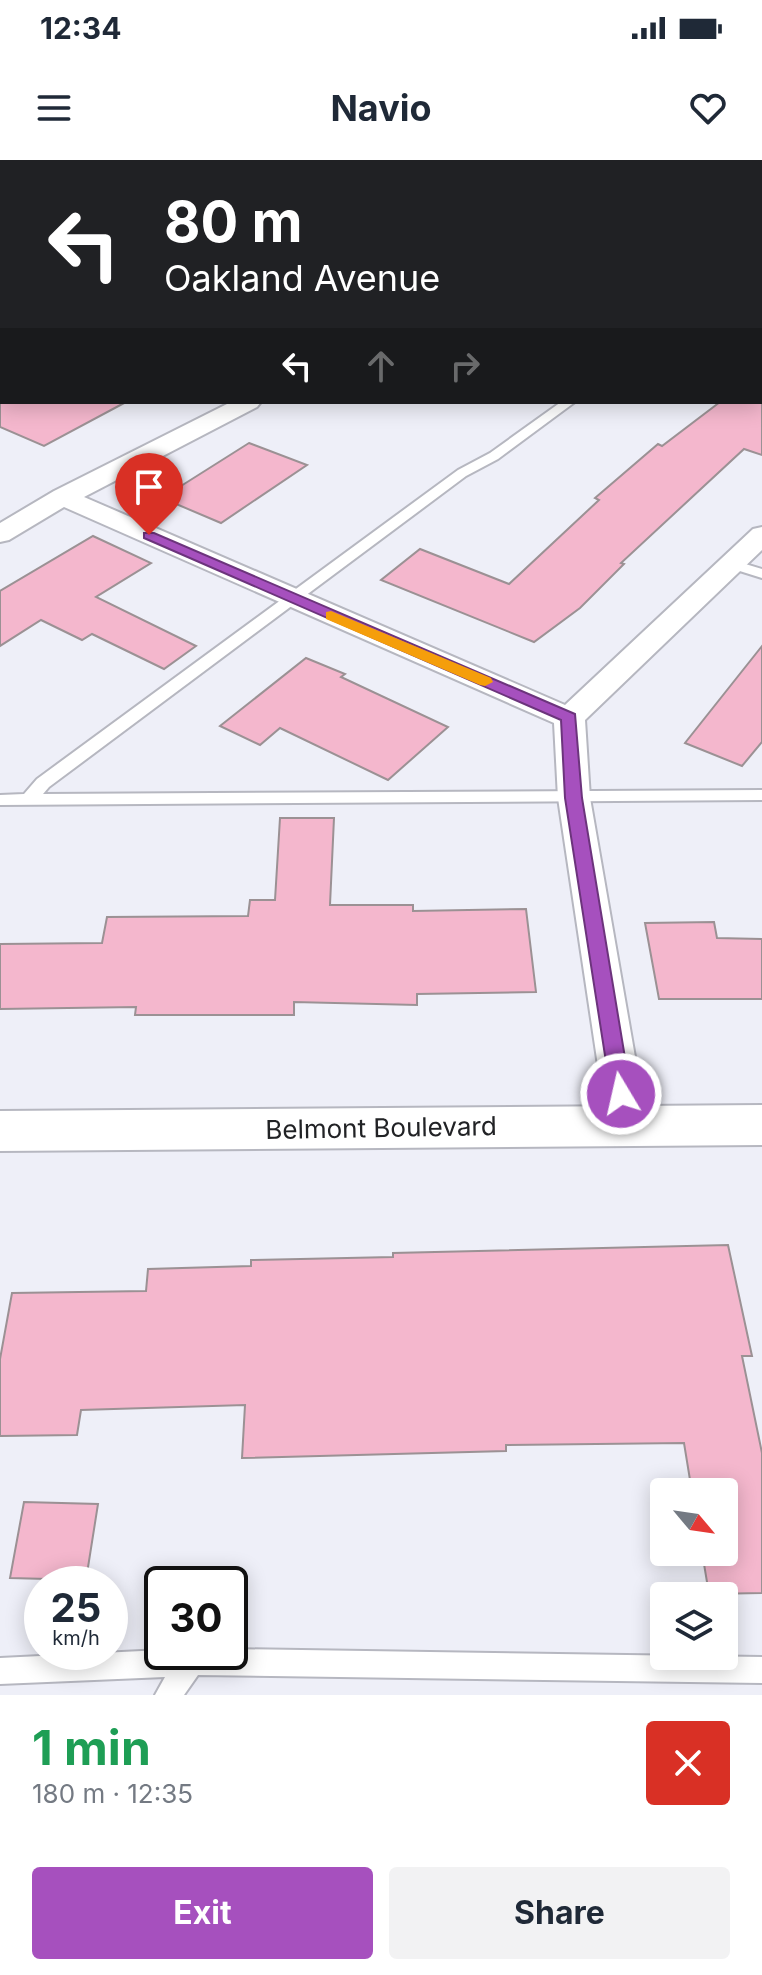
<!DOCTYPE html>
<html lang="en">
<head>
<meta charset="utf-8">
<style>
  :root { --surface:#fff; --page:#f2f2f3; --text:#1f2937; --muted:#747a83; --accent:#a650be }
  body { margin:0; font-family:Inter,sans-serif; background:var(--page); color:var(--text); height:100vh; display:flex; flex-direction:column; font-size:30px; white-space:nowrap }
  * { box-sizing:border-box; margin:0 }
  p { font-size:26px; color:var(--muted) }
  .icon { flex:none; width:44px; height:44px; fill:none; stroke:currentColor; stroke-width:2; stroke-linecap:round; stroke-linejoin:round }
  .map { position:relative; height:1535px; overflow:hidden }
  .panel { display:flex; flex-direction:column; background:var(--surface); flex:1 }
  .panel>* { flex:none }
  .top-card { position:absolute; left:0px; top:0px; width:762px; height:244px; box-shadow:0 4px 20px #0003; background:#202124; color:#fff; overflow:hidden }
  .needle { width:52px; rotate:119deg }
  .tools { position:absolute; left:650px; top:1318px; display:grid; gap:16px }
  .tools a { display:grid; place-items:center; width:88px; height:88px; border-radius:8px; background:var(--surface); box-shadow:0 4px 20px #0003; font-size:40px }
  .speed { position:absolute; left:24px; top:1406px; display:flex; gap:16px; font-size:40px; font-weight:700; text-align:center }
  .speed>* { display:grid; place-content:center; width:104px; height:104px; border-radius:50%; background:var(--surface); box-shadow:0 4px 20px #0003; line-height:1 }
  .speed small { font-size:20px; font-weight:400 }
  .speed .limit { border:4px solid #111; border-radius:12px; background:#fff; color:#111 }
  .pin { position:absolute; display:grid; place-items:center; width:68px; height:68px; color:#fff; margin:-82px -34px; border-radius:50% 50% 50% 0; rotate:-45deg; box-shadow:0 0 8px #0007 }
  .pin .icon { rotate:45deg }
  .me { position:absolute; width:88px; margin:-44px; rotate:351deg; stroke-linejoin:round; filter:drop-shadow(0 0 6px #0008) }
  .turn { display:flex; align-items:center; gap:28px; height:168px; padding:0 32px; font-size:36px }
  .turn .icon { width:104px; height:104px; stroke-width:2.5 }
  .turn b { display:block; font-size:56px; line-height:68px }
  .lanes { display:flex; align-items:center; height:76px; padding:0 32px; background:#0003; justify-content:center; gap:40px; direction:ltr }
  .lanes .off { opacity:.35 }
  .round { display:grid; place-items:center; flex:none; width:84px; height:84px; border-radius:8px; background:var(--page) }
  .overview { display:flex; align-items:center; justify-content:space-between; height:136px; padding:0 32px }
  h1 { font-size:48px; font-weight:700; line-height:60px; color:#1e9e55 }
  .button { display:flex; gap:16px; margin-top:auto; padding:16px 32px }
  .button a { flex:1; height:92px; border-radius:8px; background:var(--accent); color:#fff; font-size:32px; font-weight:700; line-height:92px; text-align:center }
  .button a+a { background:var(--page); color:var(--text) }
  .status { display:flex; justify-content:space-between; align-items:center; height:56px; padding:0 40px; background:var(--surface); direction:ltr }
  .status svg { height:22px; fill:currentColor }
  header { display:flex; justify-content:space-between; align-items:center; height:104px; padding:0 32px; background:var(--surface); font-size:36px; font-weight:700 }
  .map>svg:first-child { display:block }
</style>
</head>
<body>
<div class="status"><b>12:34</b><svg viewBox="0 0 49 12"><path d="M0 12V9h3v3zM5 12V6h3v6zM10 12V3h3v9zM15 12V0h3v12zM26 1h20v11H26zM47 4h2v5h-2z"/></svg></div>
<header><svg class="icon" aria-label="menu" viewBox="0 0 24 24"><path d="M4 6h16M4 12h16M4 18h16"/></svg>Navio<svg class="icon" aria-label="heart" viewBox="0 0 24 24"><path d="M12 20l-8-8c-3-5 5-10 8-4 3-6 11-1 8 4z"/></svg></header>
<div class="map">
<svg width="762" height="1535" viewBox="0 0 762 1535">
  <rect width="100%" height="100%" fill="#eeeff8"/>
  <g fill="#f4b7cd" stroke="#9b9194" stroke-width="2">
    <polygon points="0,242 126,242 44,286 0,267"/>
    <polygon points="720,242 762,242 762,295 744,289 621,403 624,404 580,448 534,482 381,420 420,389 509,424 599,340 595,338 658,284 662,286"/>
    <polygon points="249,283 307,305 221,363 162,338"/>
    <polygon points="93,376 151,403 96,437 196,486 164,509 92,474 82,480 41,460 0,486 0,431"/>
    <polygon points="762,486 762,582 742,606 685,583"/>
    <polygon points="306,498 345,514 341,517 448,567 388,620 280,568 260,585 220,566"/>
    <polygon points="280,658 334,658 330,745 413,745 413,751 526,749 536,832 417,834 417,845 294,842 294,855 135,855 136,847 0,849 0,784 102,783 107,757 248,756 250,740 275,740"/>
    <polygon points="714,762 717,778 762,779 762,839 659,839 645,763"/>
    <polygon points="728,1085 752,1196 742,1196 762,1293 762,1433 709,1434 702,1392 724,1392 724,1332 692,1332 684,1283 506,1285 506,1291 242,1298 245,1245 81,1250 77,1275 0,1276 0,1199 12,1133 146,1131 148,1109 251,1106 251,1100 393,1097 393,1093"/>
    <polygon points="24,1342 98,1344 86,1420 10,1418"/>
  </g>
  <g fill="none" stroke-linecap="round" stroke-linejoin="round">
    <defs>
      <g id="service">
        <polygon points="368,0 381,0 366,2"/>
        <polygon points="760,129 762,129 760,137"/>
        <polygon points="561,242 575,242 498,299 466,316 49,627 43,634 762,630 762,640 0,645 0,635 24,634 37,619 458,310 490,293"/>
        <polygon points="732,400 762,409 762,418 727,407 725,404"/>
        <polygon points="230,1489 762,1497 762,1523 198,1515 184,1535 155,1535 165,1517 0,1524 0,1498 162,1490 230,1492"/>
      </g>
      <g id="minor">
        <polygon points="82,0 104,0 81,2"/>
        <polygon points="668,0 688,0 667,2"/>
        <polygon points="2,33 2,45 0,46 0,34"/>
        <polygon points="760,161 762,162 762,176 760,175"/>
        <polygon points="231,242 261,242 257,247 84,337 565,545 753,369 762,367 762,390 585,560 590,638 647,966 641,978 627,982 613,978 607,966 558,638 554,563 64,347 9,380 0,382 0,363 54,331"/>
      </g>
      <polygon id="tertiary" points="762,945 762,985 0,991 0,951"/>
    </defs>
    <use href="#service" stroke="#b6b7c0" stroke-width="4"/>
    <use href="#minor" stroke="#b6b7c0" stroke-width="4"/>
    <use href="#tertiary" stroke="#b6b7c0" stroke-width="4"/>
    <use href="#service" fill="#fff" fill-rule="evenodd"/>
    <use href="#minor" fill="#fff" fill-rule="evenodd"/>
    <use href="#tertiary" fill="#fff" fill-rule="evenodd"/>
  </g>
  <polygon fill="#a650be" stroke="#6c347c" stroke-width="2" points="144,373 154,373 575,554 582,638 631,934 628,940 614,940 611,934 565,638 561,560 144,378"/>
  <polygon fill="#f59e0b" points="331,451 491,518 493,522 485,526 480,525 326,459 326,452"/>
  <g text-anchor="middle" stroke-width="8" stroke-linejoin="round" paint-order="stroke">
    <g font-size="26" fill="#212225" stroke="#fff">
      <text transform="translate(381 968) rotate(-1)" y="9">Belmont Boulevard</text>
    </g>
  </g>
</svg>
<div class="tools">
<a><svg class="needle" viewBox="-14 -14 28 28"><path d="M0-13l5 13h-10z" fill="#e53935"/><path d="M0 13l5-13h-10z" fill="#747a83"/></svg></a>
<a><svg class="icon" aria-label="layers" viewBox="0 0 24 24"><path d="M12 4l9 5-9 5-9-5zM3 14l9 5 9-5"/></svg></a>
</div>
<div class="speed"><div>25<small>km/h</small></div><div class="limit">30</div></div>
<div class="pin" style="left:149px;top:375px;background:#d93025"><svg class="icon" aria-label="arrive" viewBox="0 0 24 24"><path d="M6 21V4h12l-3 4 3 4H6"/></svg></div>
<svg class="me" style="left:621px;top:934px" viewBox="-20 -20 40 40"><circle r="17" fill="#a650be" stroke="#fff" stroke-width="3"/><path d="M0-11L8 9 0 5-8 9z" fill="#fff"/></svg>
<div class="top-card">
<div class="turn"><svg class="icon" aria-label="left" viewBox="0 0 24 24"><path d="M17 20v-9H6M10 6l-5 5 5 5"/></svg><div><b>80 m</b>Oakland Avenue</div></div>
<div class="lanes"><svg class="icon" aria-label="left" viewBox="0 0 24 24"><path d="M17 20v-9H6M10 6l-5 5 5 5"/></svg><svg class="icon off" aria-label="ahead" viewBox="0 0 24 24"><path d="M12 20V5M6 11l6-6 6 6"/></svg><svg class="icon off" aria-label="right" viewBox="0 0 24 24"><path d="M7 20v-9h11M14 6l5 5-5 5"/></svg></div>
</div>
</div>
<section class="panel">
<div class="overview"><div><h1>1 min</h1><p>180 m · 12:35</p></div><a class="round" style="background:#d93025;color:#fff"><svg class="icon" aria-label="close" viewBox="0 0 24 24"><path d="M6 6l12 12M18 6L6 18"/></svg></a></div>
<div class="button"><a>Exit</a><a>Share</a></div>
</section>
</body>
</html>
